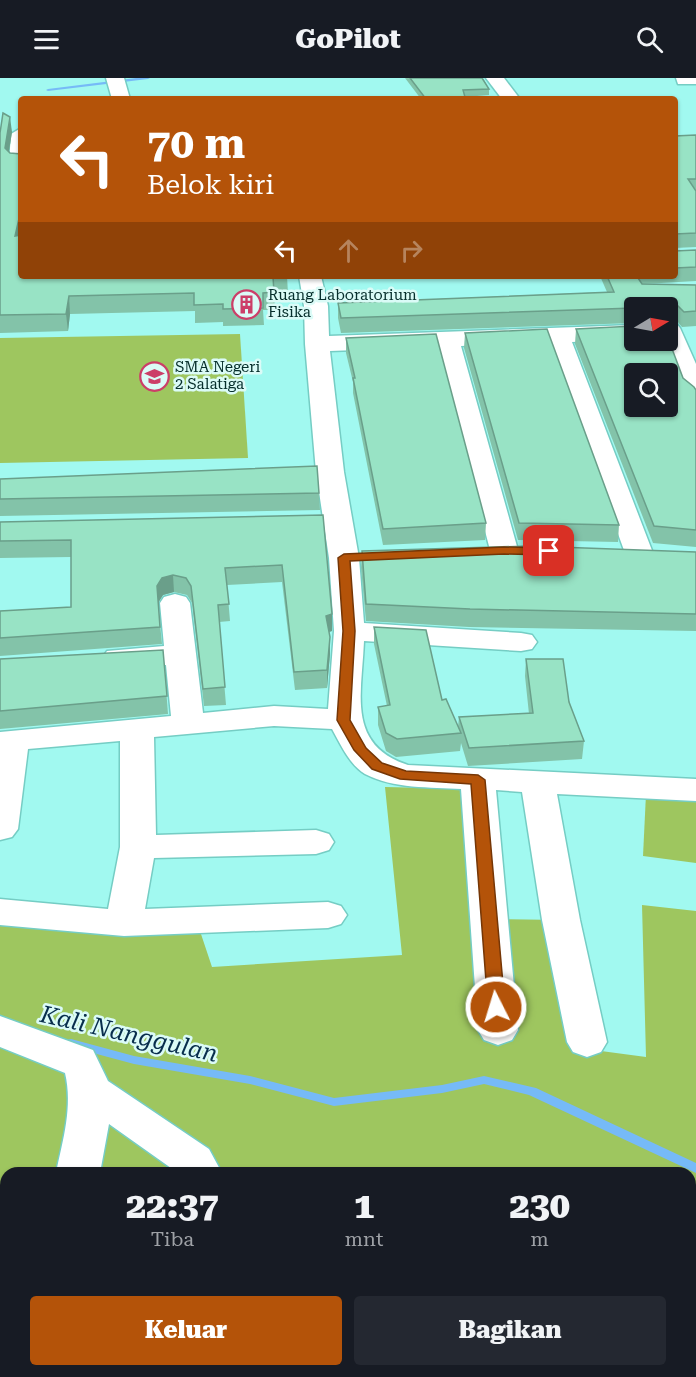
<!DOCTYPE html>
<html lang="id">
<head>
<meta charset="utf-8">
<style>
  :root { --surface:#171b24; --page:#242831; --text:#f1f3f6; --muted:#9ea1a6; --accent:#b45309 }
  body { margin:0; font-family:"Roboto Serif",serif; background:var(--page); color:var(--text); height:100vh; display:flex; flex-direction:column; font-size:22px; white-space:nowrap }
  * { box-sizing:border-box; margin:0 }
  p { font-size:20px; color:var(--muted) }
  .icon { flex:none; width:33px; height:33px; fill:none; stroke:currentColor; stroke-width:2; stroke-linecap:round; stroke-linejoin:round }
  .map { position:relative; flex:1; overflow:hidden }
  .panel { position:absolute; left:0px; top:1089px; width:696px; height:210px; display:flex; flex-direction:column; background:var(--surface); border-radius:18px 18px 0 0; box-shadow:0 2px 4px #0004 }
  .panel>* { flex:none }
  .banner { position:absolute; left:18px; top:18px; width:660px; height:183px; border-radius:6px; box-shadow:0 2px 4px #0004; background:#b45309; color:#fff; overflow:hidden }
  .needle { width:39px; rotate:80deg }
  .fabs { position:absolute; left:624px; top:219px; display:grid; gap:12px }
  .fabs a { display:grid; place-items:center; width:54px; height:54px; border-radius:6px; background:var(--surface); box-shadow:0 2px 4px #0004; font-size:30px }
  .pin { position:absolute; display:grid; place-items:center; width:51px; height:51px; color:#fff; margin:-26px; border-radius:12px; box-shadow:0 3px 9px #0006 }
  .me { position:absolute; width:66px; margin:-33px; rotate:355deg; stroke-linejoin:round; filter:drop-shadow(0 0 4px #0008) }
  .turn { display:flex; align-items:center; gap:21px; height:126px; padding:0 30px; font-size:27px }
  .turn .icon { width:78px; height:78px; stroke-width:2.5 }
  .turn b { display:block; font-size:42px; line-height:51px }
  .lanes { display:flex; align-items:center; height:57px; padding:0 30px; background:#0003; justify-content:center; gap:30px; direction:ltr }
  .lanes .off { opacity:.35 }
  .eta { display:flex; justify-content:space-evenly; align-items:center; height:102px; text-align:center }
  .eta b { font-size:36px; font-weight:800; line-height:42px }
  .button { display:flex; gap:12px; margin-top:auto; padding:12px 30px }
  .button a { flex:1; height:69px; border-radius:6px; background:var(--accent); color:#fff; font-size:24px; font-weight:800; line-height:69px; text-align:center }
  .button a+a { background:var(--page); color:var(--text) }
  header { display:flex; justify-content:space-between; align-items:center; height:78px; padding:0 30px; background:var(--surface); font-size:27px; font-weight:800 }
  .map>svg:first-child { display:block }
</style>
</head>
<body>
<header><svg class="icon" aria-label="menu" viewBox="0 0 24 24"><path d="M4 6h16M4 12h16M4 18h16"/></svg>GoPilot<svg class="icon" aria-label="search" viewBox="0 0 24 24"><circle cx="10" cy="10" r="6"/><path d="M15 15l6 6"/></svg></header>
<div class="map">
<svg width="696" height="1299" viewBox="0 0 696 1299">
  <rect width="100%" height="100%" fill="#a1f9f0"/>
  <g fill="#9ec65f">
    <polygon points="240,256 248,380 0,385 0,260"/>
    <polygon points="385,709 472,711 487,841 561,842 586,971 646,979 642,827 696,833 696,1219 690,1219 690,1095 6,1095 6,1293 532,1293 533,1299 0,1299 0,845 200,853 212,889 402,877"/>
    <polygon points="646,716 696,718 696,785 643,778"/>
  </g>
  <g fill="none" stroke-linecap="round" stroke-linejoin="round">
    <g fill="#76baf7" fill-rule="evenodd">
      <polygon points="136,0 150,0 148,1 48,13 46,12 48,11"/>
      <polygon points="71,961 134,978 250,998 334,1020 442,1007 484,998 536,1010 696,1085 696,1095 529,1017 484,1006 442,1015 334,1028 250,1006 134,986 67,968 66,965 67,962"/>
    </g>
    <defs>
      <g id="street">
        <polygon points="106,0 124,0 130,21 112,21"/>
        <polygon points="486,0 504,0 520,21 502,21"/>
        <polygon points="676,0 696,0 696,6 678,6"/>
        <polygon points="21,50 21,89 12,88 9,84 11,56"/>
        <path d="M299,198h22l7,30 1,30 305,-11v14l-62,3 81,211 -4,6 -10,3 -10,-3 -4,-6 -77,-211 -87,4 57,204 -4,6 -10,3 -10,-3 -4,-6 -53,-203 -107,4 14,121 15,86 5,65 157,10 11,2 5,7 -5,7 -11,2 -157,-10c-2,52 -18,104 44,124l288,14v22l-139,-7 23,126 27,122 -6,10 -14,5 -14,-5 -6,-10 -25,-122 -20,-128 -26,-2 22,240 -6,10 -14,5 -14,-5 -6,-10 -17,-241c-30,-2 -68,0 -96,-15 -16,-10 -24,-29 -33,-45l-58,-3 -120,11 2,98 160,-5 13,4 5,8 -5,8 -13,4 -162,4 -9,51 183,-7 13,4 6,9 -6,9 -13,4 -204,8 -124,-11v-26l108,10 12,-62v-106l-92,8 -10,80 -6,8 -12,3v-108l171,-16 -5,-51 -48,2 -11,-2 -5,-7 5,-7 57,-5 -4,-43 4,-6 11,-3 11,3 4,6 13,110 71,-7 54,3 6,-78 -5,-73 -13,-86 -11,-128 -1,-38z"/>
        <polygon points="668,243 676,245 680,250 696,286 696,323 687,320 683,315 661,262 668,262"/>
        <path d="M0,938l93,34 15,31 101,68 13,24h-44l-69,-49 -9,49h-44c7,-34 17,-66 9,-100l-65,-26z"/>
        <polygon points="24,1293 72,1293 71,1299 23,1299"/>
        <polygon points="611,1293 659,1293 660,1299 612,1299"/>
      </g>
    </defs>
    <use href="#street" stroke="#75cdc4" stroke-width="3"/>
    <use href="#street" fill="#fff" fill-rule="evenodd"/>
  </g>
  <g fill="#83c3a9">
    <polygon points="405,0 483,0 489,11 489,17 465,19 465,21 421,21"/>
    <polygon points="12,54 9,73 10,75 21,76 21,198 287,198 288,216 274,216 275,232 263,232 264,247 223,248 223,244 195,245 195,233 70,236 68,253 0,255 0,55"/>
    <polygon points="696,57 696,169 675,170 675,58"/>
    <polygon points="675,172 675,173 696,172 696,203 644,206 696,207 696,248 682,249 677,243 669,241 668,230 634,230 634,245 341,255 338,240 338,225 607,214 600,198 675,198"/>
    <polygon points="576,251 683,300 696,312 696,469 653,465 575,266"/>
    <polygon points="465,255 619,447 618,464 518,462 464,270"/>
    <polygon points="346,260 486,445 485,462 383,467 353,315 353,304 346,275"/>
    <polygon points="0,401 319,415 320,432 0,438"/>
    <polygon points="323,437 332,553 329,554 330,576 327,610 295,612 282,504 227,507 230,543 219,544 226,627 204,628 192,525 187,517 174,514 163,517 158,525 162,566 0,578 0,533 71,529 71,479 0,480 0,444"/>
    <polygon points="362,473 696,474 696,553 469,549 366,543 361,490"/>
    <polygon points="374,549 442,622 458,649 459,639 529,636 525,598 526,581 569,624 584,663 582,681 468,688 461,665 460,673 396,679 386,673 378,647 378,629 387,628 374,566"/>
    <polygon points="163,572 168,636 0,651 0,581"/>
  </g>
  <g fill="#6a9f8a">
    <polygon points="10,39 12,54 7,85 5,70"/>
    <polygon points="21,132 21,156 17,174 15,158"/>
    <polygon points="69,218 70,236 68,253 66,236"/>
    <polygon points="670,226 669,241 668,244 668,234"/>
    <polygon points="173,497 174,514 163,517 158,525 157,508 162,500"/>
    <polygon points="332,536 332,553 326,555 326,538"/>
    <polygon points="330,559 330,576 327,610 327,592"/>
  </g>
  <g fill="#98e3c5" stroke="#6a9f8a" stroke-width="1.5" fill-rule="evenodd">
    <polygon points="410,0 482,0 489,11 463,12 465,19 426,21"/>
    <polygon points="3,35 10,39 5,70 10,75 21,76 21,132 15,158 21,157 21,198 287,199 273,199 274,214 263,215 263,230 223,231 223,226 194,227 194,215 69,218 66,236 0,237 0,55"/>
    <polygon points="696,57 696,101 688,101 696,113 696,155 675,156 675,58"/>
    <polygon points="675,171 675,173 696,172 696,189 675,190"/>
    <polygon points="607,198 638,198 638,200 642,206 696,207 696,233 684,234 678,228 670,226 668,234 668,230 634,230 341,240 338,225 614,214"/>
    <path d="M634,248v14h34v-2l15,40 11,9 2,3v140l-42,-4 -78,-197zM634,296h34v32h-34z"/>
    <polygon points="547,251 619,447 519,445 465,255"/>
    <polygon points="436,256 486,445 383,451 353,300 355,300 346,260"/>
    <polygon points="317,388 319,415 0,421 0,401"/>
    <polygon points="323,437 332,536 326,538 330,559 327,592 294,594 282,487 225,490 229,526 218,527 225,609 203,611 191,508 186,500 173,497 162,500 157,508 160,549 0,560 0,533 71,529 71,462 0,463 0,444"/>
    <polygon points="529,468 696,474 696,536 470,531 366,526 362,473"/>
    <polygon points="374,549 426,552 442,622 446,621 461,655 397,661 386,655 378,629 390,627"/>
    <polygon points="163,572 167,618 0,633 0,581"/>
    <polygon points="526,581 563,581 569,624 584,663 469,670 459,639 533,635"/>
  </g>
  <polygon fill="#b45309" stroke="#753606" stroke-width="1.5" points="504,469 549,470 555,473 549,477 504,476 350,483 355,553 350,642 366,670 382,685 406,693 478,697 485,702 505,929 496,935 488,929 471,706 400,701 372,691 354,672 337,642 343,553 338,480 344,476"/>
  <defs>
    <symbol id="building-ring" viewBox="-11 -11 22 22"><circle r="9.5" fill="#dbfbf7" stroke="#cc3e68" stroke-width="1.5"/><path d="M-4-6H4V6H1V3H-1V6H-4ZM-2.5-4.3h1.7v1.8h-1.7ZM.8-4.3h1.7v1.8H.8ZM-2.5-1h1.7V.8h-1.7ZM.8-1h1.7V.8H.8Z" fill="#cc3e68"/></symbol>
    <symbol id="school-ring" viewBox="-11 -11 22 22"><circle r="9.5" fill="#dbfbf7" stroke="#cc3e68" stroke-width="1.5"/><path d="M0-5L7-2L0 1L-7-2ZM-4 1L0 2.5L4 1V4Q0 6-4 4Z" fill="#cc3e68"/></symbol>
  </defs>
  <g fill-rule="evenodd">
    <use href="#building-ring" x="230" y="210" width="33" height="33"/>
    <use href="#school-ring" x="138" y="282" width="33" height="33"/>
  </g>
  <g text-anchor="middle" stroke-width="5" stroke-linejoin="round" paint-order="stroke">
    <g font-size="15" fill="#072f2c" stroke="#dbfbf7" text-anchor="start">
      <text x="268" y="222">Ruang Laboratorium<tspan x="268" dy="17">Fisika</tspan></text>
      <text x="175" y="294">SMA Negeri<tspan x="175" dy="17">2 Salatiga</tspan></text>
    </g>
    <g font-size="24" font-style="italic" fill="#082e4c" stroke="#dbfbf7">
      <text transform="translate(129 956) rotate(13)" y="8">Kali Nanggulan</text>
    </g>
  </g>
</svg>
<div class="fabs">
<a><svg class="needle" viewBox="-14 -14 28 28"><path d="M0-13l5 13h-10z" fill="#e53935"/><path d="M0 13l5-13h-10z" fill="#9ea1a6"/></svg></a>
<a><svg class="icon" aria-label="search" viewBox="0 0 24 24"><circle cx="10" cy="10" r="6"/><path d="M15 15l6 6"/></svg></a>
</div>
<div class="pin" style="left:549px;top:473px;background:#d93025"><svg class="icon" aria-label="arrive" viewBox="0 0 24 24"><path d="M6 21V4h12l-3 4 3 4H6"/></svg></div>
<svg class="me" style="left:496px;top:929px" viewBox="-20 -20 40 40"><circle r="17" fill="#b45309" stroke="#fff" stroke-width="3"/><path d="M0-11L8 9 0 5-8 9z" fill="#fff"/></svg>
<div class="banner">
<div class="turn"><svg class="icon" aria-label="left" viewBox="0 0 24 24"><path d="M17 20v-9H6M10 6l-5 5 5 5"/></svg><div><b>70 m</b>Belok kiri</div></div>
<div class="lanes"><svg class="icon" aria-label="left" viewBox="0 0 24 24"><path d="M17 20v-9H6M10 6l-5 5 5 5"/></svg><svg class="icon off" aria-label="ahead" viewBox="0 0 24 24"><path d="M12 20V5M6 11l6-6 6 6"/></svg><svg class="icon off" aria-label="right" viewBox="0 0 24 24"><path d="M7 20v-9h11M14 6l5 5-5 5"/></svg></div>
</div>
<section class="panel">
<div class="eta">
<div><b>22:37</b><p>Tiba</p></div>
<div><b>1</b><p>mnt</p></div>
<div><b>230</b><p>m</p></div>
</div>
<div class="button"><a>Keluar</a><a>Bagikan</a></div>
</section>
</div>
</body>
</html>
